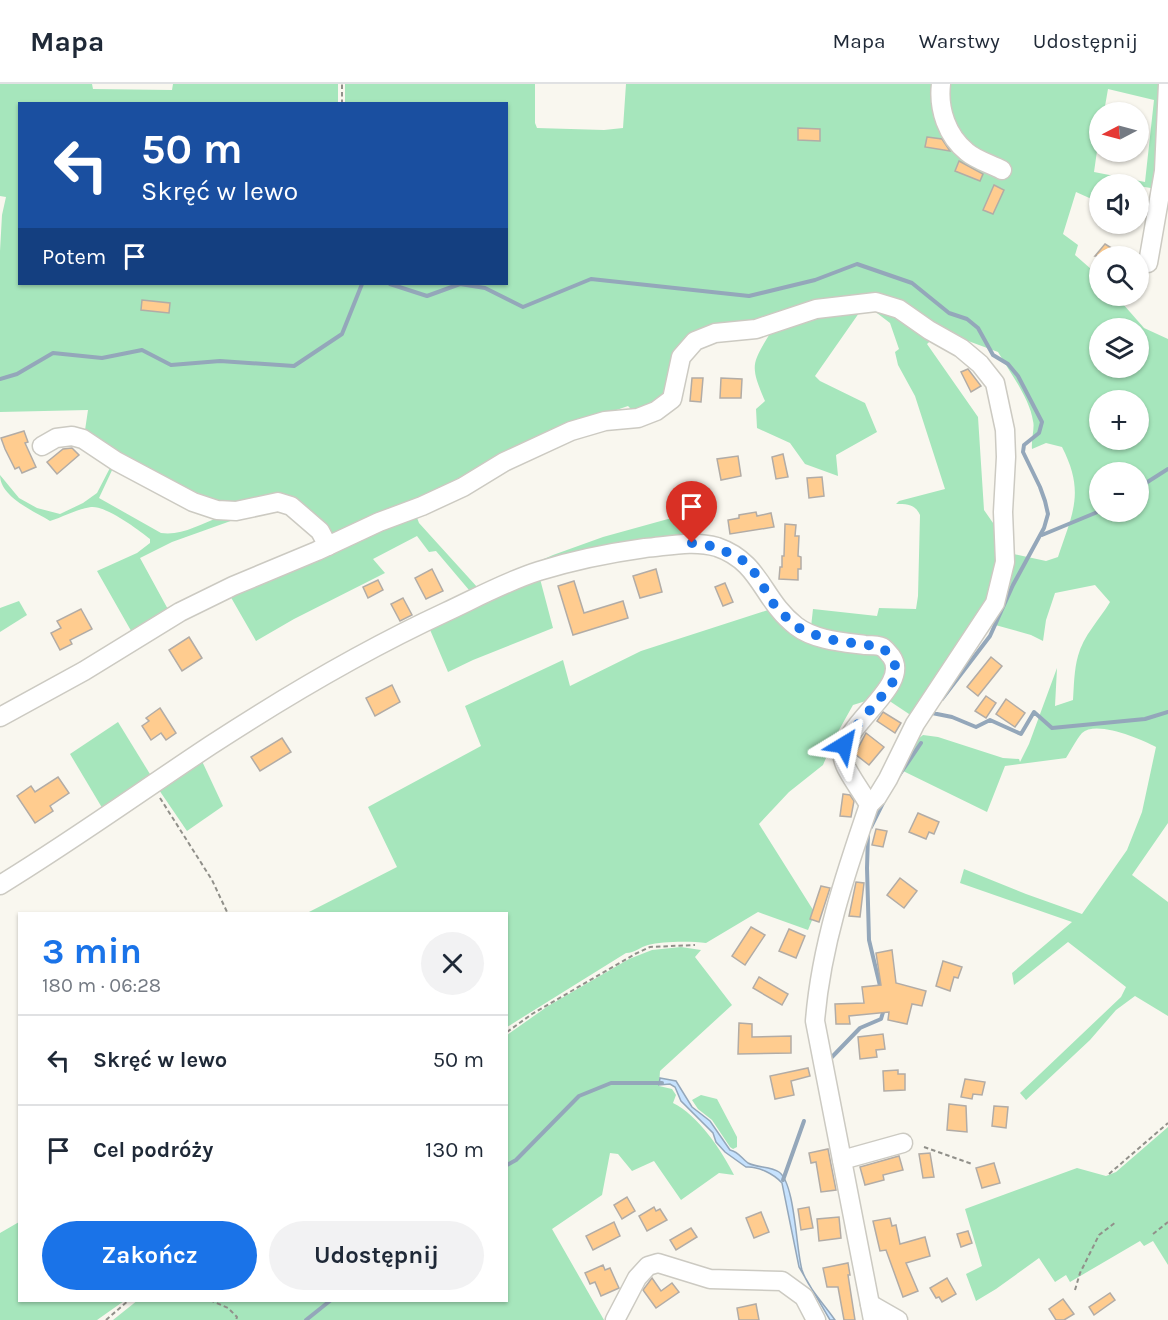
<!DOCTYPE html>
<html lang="pl">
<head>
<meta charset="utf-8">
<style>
  :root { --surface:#fff; --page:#f2f2f3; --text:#1f2937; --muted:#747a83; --line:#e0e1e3; --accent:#1a73e8 }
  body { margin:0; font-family:Karla,sans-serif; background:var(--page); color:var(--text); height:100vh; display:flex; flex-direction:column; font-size:22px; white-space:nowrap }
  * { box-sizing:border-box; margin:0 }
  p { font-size:20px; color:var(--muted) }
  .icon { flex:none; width:33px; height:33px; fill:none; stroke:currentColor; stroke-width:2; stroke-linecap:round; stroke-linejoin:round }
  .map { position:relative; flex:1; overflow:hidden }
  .drawer { position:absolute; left:18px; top:828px; width:490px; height:390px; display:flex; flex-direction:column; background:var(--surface); border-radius:0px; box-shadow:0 2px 4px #0004 }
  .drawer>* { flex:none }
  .top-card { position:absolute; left:18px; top:18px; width:490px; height:183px; border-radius:0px; box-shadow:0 2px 4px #0004; background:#1a4fa0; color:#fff; overflow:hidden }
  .needle { width:39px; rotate:264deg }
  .buttons { position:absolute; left:1089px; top:18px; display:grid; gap:12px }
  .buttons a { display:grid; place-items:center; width:60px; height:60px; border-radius:50%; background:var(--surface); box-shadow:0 2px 4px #0004; font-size:30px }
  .pin { position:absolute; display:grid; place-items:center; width:51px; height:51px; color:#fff; margin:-62px -26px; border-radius:50% 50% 50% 0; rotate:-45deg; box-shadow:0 0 6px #0007 }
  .pin .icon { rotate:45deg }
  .me { position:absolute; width:66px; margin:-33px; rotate:35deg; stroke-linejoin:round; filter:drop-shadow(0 0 4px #0008) }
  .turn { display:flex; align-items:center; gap:21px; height:126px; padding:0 24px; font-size:27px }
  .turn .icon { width:78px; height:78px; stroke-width:2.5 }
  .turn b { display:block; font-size:42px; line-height:51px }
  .then { display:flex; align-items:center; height:57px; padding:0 24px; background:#0003; gap:12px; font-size:22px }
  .round { display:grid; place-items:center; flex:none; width:63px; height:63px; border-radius:32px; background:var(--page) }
  .overview { display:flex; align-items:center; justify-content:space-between; height:102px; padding:0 24px }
  h1 { font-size:36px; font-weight:700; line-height:45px; color:var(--accent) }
  .action { display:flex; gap:12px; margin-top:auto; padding:12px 24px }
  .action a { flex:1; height:69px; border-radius:36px; background:var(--accent); color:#fff; font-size:24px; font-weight:700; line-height:69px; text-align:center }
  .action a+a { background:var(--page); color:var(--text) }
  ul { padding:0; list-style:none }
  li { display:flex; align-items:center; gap:18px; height:90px; padding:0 24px; border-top:2px solid var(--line) }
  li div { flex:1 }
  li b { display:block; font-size:22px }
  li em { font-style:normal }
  header { display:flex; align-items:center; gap:36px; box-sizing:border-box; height:84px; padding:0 30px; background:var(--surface); border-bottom:2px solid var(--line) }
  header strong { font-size:28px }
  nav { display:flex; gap:33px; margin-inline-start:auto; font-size:21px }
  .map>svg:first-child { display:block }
</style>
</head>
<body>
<header>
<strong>Mapa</strong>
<nav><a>Mapa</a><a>Warstwy</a><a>Udostępnij</a></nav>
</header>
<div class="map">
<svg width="1168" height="1236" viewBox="0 0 1168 1236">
  <rect width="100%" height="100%" fill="#f9f7ef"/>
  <g fill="#a6e6bc" fill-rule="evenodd">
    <path d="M0,0h92l1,5 79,1 1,-6h165v19l-318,1v180h487v-180l-162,-1v-19h190v39l2,5 67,2 19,-2 3,-44h539l-8,105 -50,-8 -2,3h-5l-1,10 -3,7 -20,-9 -13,42 15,11 -3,10 24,21 1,20h16l28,32 24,11v484l-36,52 36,27v114l-33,-20 -19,14 -26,30 -64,60 -6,-7 101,-96 5,-10 -58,-45 -54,43 -2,-12 60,-51 -112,-39 4,-14 62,25 56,20 45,-64 15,-38 14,-65c-15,-8 -60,-27 -74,-14 -6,7 -11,17 -16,25l-61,8 -18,46 -88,-43 19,-30 5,-4 15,2 65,21 16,1 1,3 9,-18 28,-76 -2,38 18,-6c1,-14 1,-30 5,-44 5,-20 22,-37 32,-54l-15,-17 -40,8 -9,27 -3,21 -12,-6 -43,-12 21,-70 37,8 12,-4c15,-45 27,-65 4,-110l-16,-4 -14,6c-1,-9 3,-22 1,-28 -3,-22 -24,-50 -35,-69l-57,-21 -14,13 51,73 6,93 16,23 -5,60 -80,125 -33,-22 -29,9 -19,34 -11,26 -34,27 -30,32 56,89 -7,17 -50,-18 -52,31c-14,-2 -44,-2 -58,2 -8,2 -13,8 -22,8l-119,74v-113l-200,-1 90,-46 -29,-60 113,-61 -16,-40 98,-46 7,26 71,-35 130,-42 40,18 2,-18 64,7 2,-8 37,1 2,-13 2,-81c-5,-11 -13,-11 -24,-11l3,-3 46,-12 -30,-93 -17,-31 -3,-13 4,-3 -9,-26 -17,-13 -14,3 -44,63 5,5 45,22 12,29 -41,23 2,21 -33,-12 -15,-21 -33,-15 -1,-19 9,-8c-16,-37 -13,-37 7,-71l-79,3 -25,63 -33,17 -7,-7 -23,8 -276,128 -38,-39 -75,4 -132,-70 4,-27 -88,2v-161l2,-36 4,-18 -6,-1zM1108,5l46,11 -9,82 -51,-10 5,-35 1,-25h4zM1100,244h38v40h-38zM1100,316h38v40h-38zM1100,388h38v40h-38z"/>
    <path d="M112,380l2,2 -15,32 62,35c21,3 39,-9 59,-16 10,-3 22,-3 33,-4l-81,29 -32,16 30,55 -36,23 -37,-65 40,-18 13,-10v-4c-11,-9 -45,-34 -59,-32 -14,2 -28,10 -41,14 -16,-10 -50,-24 -50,-46l19,23 18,10 23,6 23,-11 14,-10z"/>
    <polygon points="715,422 693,453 477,510 469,506 436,467 429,468 417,452 373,475 385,489 294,535 256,557 229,510 416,431 419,439 478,504 553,471 603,453"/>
    <polygon points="539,491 553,544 473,576 448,588 428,541"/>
    <polygon points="19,517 27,531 0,548 0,524"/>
    <polygon points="118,638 153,695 104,727 70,670"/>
    <polygon points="201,675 223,722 187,747 157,703"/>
    <path d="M681,863l20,3 -6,7 37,48 -72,66 -1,15 13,3 4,6 -3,8c25,12 49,48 61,72l-15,-2 -38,27 -27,-39 -22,10 -14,-17 -8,-1 -8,42 -50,34 52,91h-491l25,-20h369v-265l41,-29 81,-47 23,-9z"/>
    <polygon points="701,1011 717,1015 737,1053 737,1063 733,1065 730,1063 712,1036 698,1025 692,1016"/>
    <polygon points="1168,1043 1168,1181 1153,1157 1144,1162 1140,1157 1070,1198 1066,1191 1055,1198 1039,1174 996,1205 976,1217 966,1190 982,1182 965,1125 1077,1084 1106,1092 1116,1088"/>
    <polygon points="19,1138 20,1216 124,1217 97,1236 0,1236 0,1149"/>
  </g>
  <path fill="#c6e2fe" stroke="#94a7ba" stroke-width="1.5" d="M660,994l16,3 16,26 18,14 20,29c9,2 11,8 18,13 9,5 23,3 31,9 16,11 17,77 23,98 6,18 22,34 33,50h-5l-31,-53 -17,-84c-8,-9 -24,-17 -36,-16l-21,-15 -9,-10 -3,-9 -32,-32 -6,-14 -5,-3 -11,1z"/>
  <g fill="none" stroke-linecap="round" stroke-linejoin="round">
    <g stroke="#94a7ba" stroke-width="4">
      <polyline points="390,200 427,212 460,200 485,204 523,223 591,195 749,212 815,196 857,180 912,199 949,229 967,235 978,244 993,271 1008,280 1018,292 1042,338 1039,349 1024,361 1023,368 1040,403 1045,417 1048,430 1044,444 1013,501 990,552 942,615"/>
      <polyline points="0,295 17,290 53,269 102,274 142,266 171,281 220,277 294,282 342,250 362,200"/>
      <polyline points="1138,404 1168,385"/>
      <polyline points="1042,451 1100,427"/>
      <polyline points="934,626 932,629 952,633 976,643 990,636 1021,650 1034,628 1052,644 1145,635 1168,628"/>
      <polyline points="898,693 921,659"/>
      <polyline points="871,743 885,715"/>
      <polyline points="868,750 867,784 869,856 881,906"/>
      <polyline points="831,974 860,944 881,935 884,925"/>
      <polyline points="507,1081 516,1076 579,1012 611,999 662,999"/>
      <polyline points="783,1096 804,1037"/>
      <polyline points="306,1236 331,1216"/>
    </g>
  </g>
  <g fill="#ffcc8f" stroke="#b2aca6" stroke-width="1.5">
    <polygon points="798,44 820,45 820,57 798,56"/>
    <polygon points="927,53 942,55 950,67 925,63"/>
    <polygon points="959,77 983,90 980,97 955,87"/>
    <polygon points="994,101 1004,106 993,130 983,126"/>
    <polygon points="1105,160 1113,165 1107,172 1095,172"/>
    <polygon points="142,216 170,219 169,229 141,226"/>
    <polygon points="968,285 981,302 971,308 961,288"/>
    <polygon points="692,294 703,294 701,318 690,317"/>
    <polygon points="721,294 742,295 741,314 720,314"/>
    <polygon points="24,347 28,358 25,359 36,383 22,389 19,383 15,385 5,365 1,354"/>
    <polygon points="72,364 79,371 57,390 47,378 63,365"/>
    <polygon points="783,370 788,393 776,395 772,373"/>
    <polygon points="738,372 741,392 721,396 717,375"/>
    <polygon points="822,393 824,412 809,414 807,394"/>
    <polygon points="756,428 757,432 771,429 774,443 730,450 728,436 739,434 739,431"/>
    <polygon points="785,440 796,441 795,452 799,452 798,472 801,473 801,485 798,485 798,496 779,495 780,483 782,483 782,472 784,472"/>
    <polygon points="432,485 443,507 426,515 415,494"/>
    <polygon points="656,485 662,508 640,514 633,492"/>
    <polygon points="378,496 383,506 368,514 363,503"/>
    <polygon points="574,497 584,529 623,517 628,534 573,551 558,502"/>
    <polygon points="725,499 733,518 723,522 715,503"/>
    <polygon points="403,514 412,531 400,537 391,520"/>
    <polygon points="81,525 92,545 70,556 72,560 60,566 51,549 61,544 57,537"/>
    <polygon points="189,553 202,574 182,587 169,566"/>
    <polygon points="991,573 1002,582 978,612 967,603"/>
    <polygon points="392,601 400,618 375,632 366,614"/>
    <polygon points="986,612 996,619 986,634 975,627"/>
    <polygon points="1006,615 1025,629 1015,643 996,630"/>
    <polygon points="160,624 176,649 166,656 161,649 151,656 142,642 149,637 146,634"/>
    <polygon points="883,628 901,639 895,649 877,637"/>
    <polygon points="866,649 884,663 869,681 855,670"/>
    <polygon points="282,654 291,668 260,687 251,673"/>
    <polygon points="58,693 69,709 50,722 53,727 35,739 17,712 31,702 35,708"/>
    <polygon points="843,710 850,711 854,717 851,733 840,732"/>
    <polygon points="918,729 939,738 934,750 929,748 926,755 909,748"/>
    <polygon points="876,745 887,747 883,763 872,761"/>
    <polygon points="900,794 917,807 904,824 887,811"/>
    <polygon points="856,798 864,799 860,833 849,832"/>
    <polygon points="821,802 830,804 819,838 810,835"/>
    <polygon points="751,843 765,851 745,881 732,872"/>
    <polygon points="789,845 805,852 796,874 779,867"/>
    <polygon points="892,866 896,899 926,907 922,922 912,920 907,940 888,936 889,928 849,932 850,940 836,940 835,920 864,919 862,903 881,901 876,869"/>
    <polygon points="943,877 962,883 958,894 954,893 950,907 936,902"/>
    <polygon points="759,893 788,910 782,921 753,904"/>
    <polygon points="739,939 752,940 752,953 791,952 791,969 738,970"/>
    <polygon points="883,950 885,965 876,966 877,973 860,975 858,953"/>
    <polygon points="808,984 810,992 791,997 794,1011 775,1015 770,992"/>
    <polygon points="898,986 898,990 905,990 905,1006 884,1007 883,987"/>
    <polygon points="965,995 985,998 982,1011 973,1010 972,1015 961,1013"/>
    <polygon points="949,1020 966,1022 967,1048 947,1046"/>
    <polygon points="994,1022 1008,1023 1006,1044 992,1042"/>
    <polygon points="828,1065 836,1106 821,1108 816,1078 811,1079 809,1069"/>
    <polygon points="930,1069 934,1093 923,1094 919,1070"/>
    <polygon points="899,1072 903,1086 883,1091 884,1096 865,1101 860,1083"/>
    <polygon points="994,1079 1000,1099 982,1104 976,1084"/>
    <polygon points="627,1113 635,1127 622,1135 614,1121"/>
    <polygon points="654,1123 656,1127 660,1125 667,1136 647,1147 639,1132"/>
    <polygon points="809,1123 813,1144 801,1146 798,1125"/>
    <polygon points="761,1128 769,1148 754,1154 746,1134"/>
    <polygon points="839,1133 841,1154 819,1157 817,1135"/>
    <polygon points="890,1134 892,1142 896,1141 900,1160 925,1153 930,1172 906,1179 918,1207 903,1213 886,1166 880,1167 873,1137"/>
    <polygon points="614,1138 620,1152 593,1166 586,1152"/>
    <polygon points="691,1144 697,1153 676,1166 670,1156"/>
    <polygon points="968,1147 972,1159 961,1163 957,1150"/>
    <polygon points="848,1179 850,1191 848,1191 855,1236 844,1236 838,1203 827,1203 823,1184"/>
    <polygon points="603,1181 605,1186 610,1184 619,1204 601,1212 595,1198 590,1200 585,1189"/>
    <polygon points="652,1194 661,1207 672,1199 679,1208 656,1224 643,1206"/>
    <polygon points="947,1194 956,1210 942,1218 939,1213 936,1214 930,1204"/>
    <polygon points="1110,1209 1115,1216 1094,1231 1089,1223"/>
    <polygon points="1063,1215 1074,1230 1064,1236 1056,1236 1049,1225"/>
    <polygon points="756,1220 759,1236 739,1236 737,1224"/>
  </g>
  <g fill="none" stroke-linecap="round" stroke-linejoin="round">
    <defs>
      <g id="minor">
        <path d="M941,0c-3,25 6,52 26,68 9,8 24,12 35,18"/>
        <polyline points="1148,179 1164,87 1168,0"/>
        <polyline points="42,362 56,354 72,352 83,355 116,377 193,418 217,426 236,427 278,418 291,422 320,447 328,462"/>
        <polyline points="0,633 84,587 180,528 233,502 317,467 379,438 422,422 463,403 504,378 571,347 605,337 638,334 656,327 672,315 681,273 695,257 715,249 756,245 816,225 876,218 899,225 929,246 961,264 980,280 995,299 1005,346 1006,373 1003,428 1005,478 995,519 915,640 888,695 877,713 869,721"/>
        <path d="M0,801c72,-44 140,-93 211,-140 75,-49 153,-95 235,-133 30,-14 61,-31 93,-41 35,-11 70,-18 106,-23 24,-2 48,-8 72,-1 44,15 45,53 79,79 18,14 46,16 69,19 4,0 13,0 17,2 4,2 6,6 9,9 22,30 -50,67 -48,102 1,11 20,35 26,47 -24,70 -48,141 -54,216l58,299"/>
        <polyline points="842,1076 903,1059"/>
        <polyline points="870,1220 898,1236"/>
        <polyline points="615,1236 637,1194 648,1182 658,1179 710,1195 782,1197 804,1213 816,1236"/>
      </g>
    </defs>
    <use href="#minor" stroke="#cccac2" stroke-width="21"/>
    <g stroke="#91908a" stroke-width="2" stroke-dasharray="4.5 3" stroke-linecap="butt">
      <polyline points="342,20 342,0"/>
      <polyline points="160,714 212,796 228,830"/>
      <polyline points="507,948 532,930 635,870 650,863 695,861"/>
      <polyline points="924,1063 972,1080"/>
      <polyline points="1109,1090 1168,1039"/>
      <polyline points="1153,1150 1168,1138"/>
      <polyline points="1075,1206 1080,1189 1099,1151 1116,1138"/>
      <polyline points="210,1216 228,1224 237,1233 236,1236"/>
      <polyline points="106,1236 129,1216"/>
    </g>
    <use href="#minor" stroke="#fff" stroke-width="18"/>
  </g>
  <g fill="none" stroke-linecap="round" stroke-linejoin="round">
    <polyline stroke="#1a73e8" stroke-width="10" stroke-dasharray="0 18" points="692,459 717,463 746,478 757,492 776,524 797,543 812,550 837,557 882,563 893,575 896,585 892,600 854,645 844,661"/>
  </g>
</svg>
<div class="buttons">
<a><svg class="needle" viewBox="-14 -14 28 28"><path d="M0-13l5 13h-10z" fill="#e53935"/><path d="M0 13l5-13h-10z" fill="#747a83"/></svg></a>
<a><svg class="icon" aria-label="sound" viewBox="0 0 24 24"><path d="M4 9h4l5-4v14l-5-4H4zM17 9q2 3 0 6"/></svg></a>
<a><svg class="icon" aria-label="search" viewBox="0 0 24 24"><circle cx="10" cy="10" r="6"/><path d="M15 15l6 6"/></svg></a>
<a><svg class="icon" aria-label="layers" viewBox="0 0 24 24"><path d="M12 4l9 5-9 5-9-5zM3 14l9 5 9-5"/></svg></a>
<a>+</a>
<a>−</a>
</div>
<div class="pin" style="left:692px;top:459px;background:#d93025"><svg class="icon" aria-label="arrive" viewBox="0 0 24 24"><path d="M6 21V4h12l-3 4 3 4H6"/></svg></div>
<svg class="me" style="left:844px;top:661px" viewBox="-20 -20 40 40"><path d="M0-17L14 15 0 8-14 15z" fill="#1a73e8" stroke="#fff" stroke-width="4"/></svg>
<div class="top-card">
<div class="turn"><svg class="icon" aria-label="left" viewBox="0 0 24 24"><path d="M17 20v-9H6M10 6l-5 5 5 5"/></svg><div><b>50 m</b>Skręć w lewo</div></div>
<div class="then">Potem<svg class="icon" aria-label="arrive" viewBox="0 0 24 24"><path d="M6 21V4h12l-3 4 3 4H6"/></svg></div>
</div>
<section class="drawer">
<div class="overview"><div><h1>3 min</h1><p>180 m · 06:28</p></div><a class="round"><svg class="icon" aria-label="close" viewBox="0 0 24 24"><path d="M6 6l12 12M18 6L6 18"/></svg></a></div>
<ul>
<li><svg class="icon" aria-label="left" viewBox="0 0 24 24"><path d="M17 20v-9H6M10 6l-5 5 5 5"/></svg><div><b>Skręć w lewo</b></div><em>50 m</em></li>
<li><svg class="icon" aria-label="arrive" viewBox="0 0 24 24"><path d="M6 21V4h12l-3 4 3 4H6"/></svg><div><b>Cel podróży</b></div><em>130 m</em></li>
</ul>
<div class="action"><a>Zakończ</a><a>Udostępnij</a></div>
</section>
</div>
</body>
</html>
